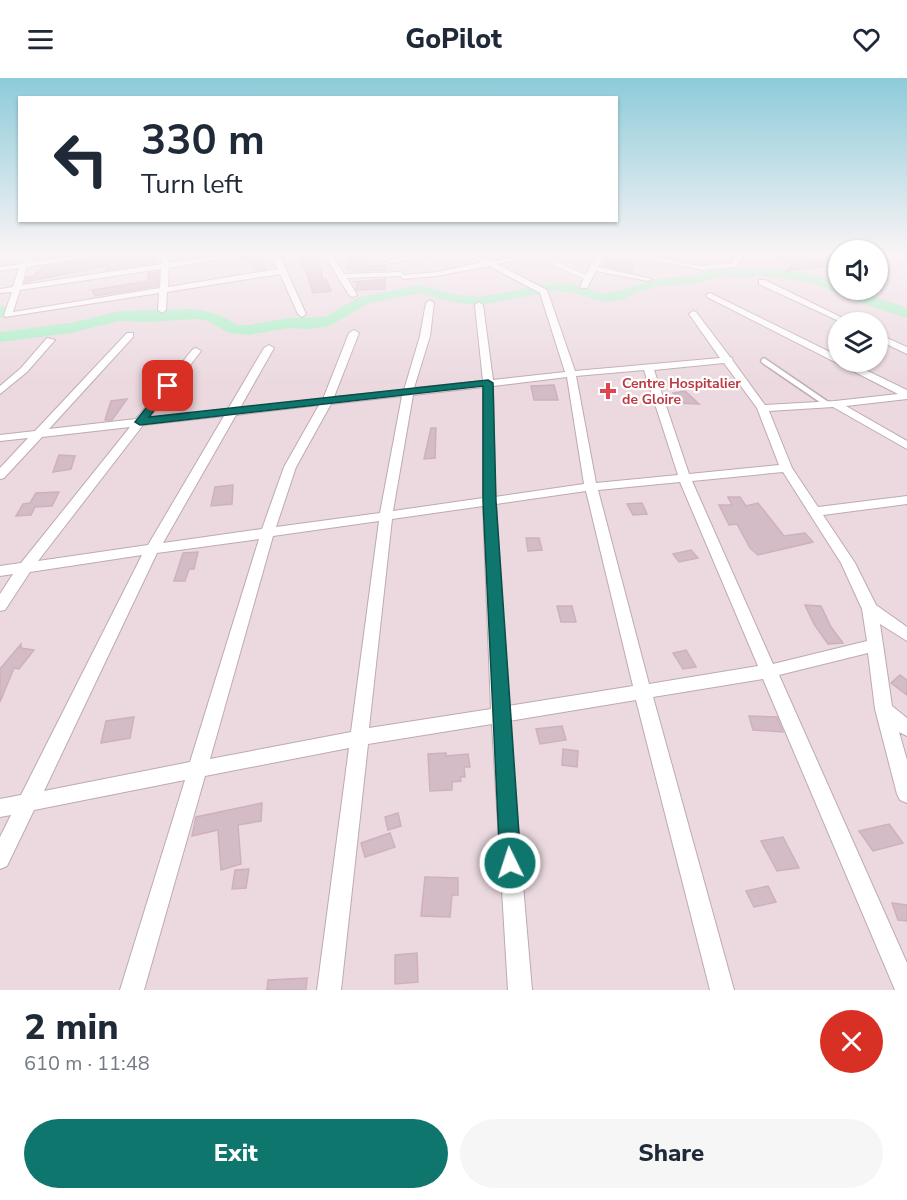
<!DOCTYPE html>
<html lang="en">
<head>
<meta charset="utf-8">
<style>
  :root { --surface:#fff; --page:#f6f6f7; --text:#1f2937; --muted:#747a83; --accent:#0f766e }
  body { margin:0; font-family:"Nunito Sans",sans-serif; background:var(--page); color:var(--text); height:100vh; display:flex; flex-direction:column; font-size:22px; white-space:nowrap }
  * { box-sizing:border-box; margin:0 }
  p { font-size:20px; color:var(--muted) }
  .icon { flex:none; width:33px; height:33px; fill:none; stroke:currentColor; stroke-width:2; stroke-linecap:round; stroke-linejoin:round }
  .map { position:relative; height:912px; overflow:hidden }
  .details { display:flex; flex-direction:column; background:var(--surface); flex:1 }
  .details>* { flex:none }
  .hud { position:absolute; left:18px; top:18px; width:600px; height:126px; border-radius:0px; box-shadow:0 2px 4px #0004; background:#fff; color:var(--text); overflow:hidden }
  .controls { position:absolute; left:828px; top:162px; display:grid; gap:12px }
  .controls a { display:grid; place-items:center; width:60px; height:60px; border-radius:50%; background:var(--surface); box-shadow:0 2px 4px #0004; font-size:30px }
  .pin { position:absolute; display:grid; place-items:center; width:51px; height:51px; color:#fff; margin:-26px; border-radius:12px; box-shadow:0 3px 9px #0006 }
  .me { position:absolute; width:66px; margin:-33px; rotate:356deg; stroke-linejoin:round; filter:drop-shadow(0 0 4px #0008) }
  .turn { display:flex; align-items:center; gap:21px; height:126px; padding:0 24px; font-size:27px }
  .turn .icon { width:78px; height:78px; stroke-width:2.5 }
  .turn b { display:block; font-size:42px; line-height:51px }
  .round { display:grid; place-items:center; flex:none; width:63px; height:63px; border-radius:32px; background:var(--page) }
  .summary { display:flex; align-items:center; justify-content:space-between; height:102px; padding:0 24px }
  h1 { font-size:36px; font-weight:800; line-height:45px }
  .button { display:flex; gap:12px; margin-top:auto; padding:12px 24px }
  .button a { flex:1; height:69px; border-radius:36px; background:var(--accent); color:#fff; font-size:24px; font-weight:800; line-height:69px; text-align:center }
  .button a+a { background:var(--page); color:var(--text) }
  header { display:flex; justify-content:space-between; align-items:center; height:78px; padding:0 24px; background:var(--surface); font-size:27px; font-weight:800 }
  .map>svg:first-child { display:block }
</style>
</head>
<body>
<header><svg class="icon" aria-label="menu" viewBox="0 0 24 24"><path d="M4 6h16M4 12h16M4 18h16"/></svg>GoPilot<svg class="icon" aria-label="heart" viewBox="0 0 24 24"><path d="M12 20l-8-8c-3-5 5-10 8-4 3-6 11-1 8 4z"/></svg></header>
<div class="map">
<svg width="907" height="912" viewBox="0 0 907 912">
  <rect width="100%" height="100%" fill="#f3e7eb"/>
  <path fill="#ebd9df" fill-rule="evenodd" d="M0,176h838v36h40v-36h29v736h-907zM838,244h40v40h-40z"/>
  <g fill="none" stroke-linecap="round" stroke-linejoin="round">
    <polyline stroke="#a4eec2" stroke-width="2" points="779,176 783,193 780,195"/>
    <g fill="#a4eec2" fill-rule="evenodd">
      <polygon points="757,189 812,196 838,205 838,212 854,212 907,230 907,240 872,229 809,204 757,197 741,200 720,198 694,206 661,208 637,214 624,221 605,224 570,214 557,213 479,227 453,224 419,215 369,225 329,248 310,251 288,250 249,257 229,255 208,243 195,241 150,244 119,243 71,255 0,264 0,254 71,245 119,233 195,231 217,236 238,247 249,247 288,240 325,239 359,219 419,207 453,216 479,219 557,205 571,206 606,216 661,200 693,198 719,190 741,192"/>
      <polygon points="0,227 8,230 11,233 0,240"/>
    </g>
  </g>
  <g fill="#d4bcc6" stroke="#cfb0bc" stroke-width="1.5">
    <polygon points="111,176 154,176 157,184 106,192 112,187 25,204 27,199 32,199 43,189 109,178"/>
    <polygon points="301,176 318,176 323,202 326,201 331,213 313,215 305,189 301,189"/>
    <polygon points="350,176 366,176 366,189 385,187 385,192 353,193 353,191 347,191"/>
    <polygon points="249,177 259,177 265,191 258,192 243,179"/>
    <polygon points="796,177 806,181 836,184 836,187 785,193 793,188 777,180 784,181"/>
    <polygon points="608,181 632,183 632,194 604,188"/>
    <polygon points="159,194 158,208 95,218 92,212 148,203 148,195"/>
    <polygon points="385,201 385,211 356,212 357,204 352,204"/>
    <polygon points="554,307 558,322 534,322 531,308"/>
    <polygon points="685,313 699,326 677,325 673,315"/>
    <polygon points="127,321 112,342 105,342 111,323"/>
    <polygon points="431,350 436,350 435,380 424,381"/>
    <polygon points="59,377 75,378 71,391 53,394"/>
    <polygon points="233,407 232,426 211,428 215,409"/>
    <polygon points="59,414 52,428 35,429 31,437 16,438 23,426 30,425 36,415"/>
    <polygon points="728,419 740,419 746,428 758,425 784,458 805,455 813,464 758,477 750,470 737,446 729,447 719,427 732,427"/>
    <polygon points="642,425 647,436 633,437 627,426"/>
    <polygon points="526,460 539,460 542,472 528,473"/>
    <polygon points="691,472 698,480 679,484 673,476"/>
    <polygon points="198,474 194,491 189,491 185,503 174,503 183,475"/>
    <polygon points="805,527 821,528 831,549 843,565 828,566 814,546"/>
    <polygon points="557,528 572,528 576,544 561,544"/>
    <polygon points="21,566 21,570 34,572 19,591 14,590 0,624 0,591"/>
    <polygon points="686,572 696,589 683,591 673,575"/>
    <polygon points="900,597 907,602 907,617 891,605"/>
    <polygon points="749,638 777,639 783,654 753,652"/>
    <polygon points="134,639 130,660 101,665 106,643"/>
    <polygon points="562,648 566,662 540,666 536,651"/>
    <polygon points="563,671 578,673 577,689 562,687"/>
    <polygon points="446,675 446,678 468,676 470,689 464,689 465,699 460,699 461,703 452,704 452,712 430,713 428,676"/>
    <polygon points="262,725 261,743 238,747 241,786 221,792 218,752 192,758 196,739"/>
    <polygon points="398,735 401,748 388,752 385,739"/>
    <polygon points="889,746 903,765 873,773 859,753"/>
    <polygon points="390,755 395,769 365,779 361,765"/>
    <polygon points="783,759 799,790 777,793 761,763"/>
    <polygon points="249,791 246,810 232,811 235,792"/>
    <polygon points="425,799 458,800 458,817 452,817 450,839 421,838"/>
    <polygon points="768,808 776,824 754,829 746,813"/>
    <polygon points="892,825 907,827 907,843 898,842"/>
    <polygon points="417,875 418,904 395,906 395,877"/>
    <polygon points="307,900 306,912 267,912 268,902"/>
  </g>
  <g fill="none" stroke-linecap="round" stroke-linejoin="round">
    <defs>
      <g id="lane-far1">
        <polyline points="557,186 589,201"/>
        <polyline points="703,190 734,187"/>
      </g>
      <polyline id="lane" points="764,283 827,326"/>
      <g id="street">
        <path d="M27,176h8l-5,8 59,-8h20l-82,13 -5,18 140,-21v-10h8l-1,9 59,-9h19l-78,14 -1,19 110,-18 -7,-15h8l27,60 -4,3 -4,-3 -18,-40 -113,18 -1,18 -4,3 -4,-3 1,-17 -154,24 -1,-2 8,-23 -12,1v-4l13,-2 6,-19 -19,3v-4l22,-3zM161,191l-1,19 -147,24 7,-22z"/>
        <path d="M324,176h8l12,20 57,-2 3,3 33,-3 45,-10 -14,-8c11,0 15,6 23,7 9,1 34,-7 48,-7l-42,10 50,26 28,81 145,-13 -31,-44 4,-3 3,1 34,45 2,1 1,3 32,44 70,-4 63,-7 -191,-97 -1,-2 4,-2 128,63v6h11l58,28v9l-61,7 61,35v8l-74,-42 -64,4 23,57 26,39 89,-11v8l-84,11 32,48 21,42 31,22v14l-27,-17 12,82 15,12v18l-8,-4 8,28v43l-7,-3 -3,-6 -22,-85 -7,-56 -89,22 128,288v27h-12l-132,-311 -110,18 81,293h-24l-74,-290 -127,21 23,269h-24l-16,-266 -124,20 -27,246h-24l32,-242 -144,28 -61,214h-24l65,-210 -151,30 -27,56 -7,3v-32l11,-22 -11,2v-18l21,-4 121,-240 -112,17 -25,38 -5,1v-17l13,-20 -13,2v-10l21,-3 109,-136 -88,10 -38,41 -4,1v-11l28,-30 -28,3v-6l35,-4 92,-98h6v4l-84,92 87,-10 57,-70 3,-1 5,3 -52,67 79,-9 36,-61 5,-3 5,3 -34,60 83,-9 26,-66 5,-3 5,3 -25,64 70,-7 16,-54 6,-33 4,-3 4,3 -4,33 -16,52 69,-7 -8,-76 4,-3 4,3 10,75 72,-8 -25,-79 -51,-27 -52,10 -34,3 -3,-3 -53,2 10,17 -4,2 -4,-2zM724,285l33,45 22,57 -90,9 -35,-104zM644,292l34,105 -82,8 -20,-107zM567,299l17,107 -89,13 -2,-111zM483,309v111l-90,13 20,-116zM402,318l-22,117 -104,14 20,-60 35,-63zM319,327l-35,62 -22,62 -99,14 73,-128zM224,338l-76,129 -110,16 105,-136zM783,394l58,91 21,46 5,32 -94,23 -81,-183zM680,404l78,184 -109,18 -51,-194zM586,413l47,195 -125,20 -12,-202zM483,428l8,203 -122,19 23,-209zM379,443l-28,211 -141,27 63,-223zM259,461l-69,223 -146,29 113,-238z"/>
        <polygon points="420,176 437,176 391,185 387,183"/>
        <polygon points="597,176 605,176 598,189 652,201 648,203 596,193 587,210 581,210 580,208"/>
        <polygon points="625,176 641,176 707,190 703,192"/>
        <polygon points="736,176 744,176 737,189 731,189"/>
        <polygon points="781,176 789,176 784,179"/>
        <polygon points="893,176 907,177 907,181 894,178"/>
        <polygon points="759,202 765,202 851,244 841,244 759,206"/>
        <polygon points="878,256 907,269 907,276 878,262"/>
        <polygon points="47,260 55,262 27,294 0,316 0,308 21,290"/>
      </g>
    </defs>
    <use href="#lane-far1" stroke="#beaab1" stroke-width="5"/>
    <use href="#lane" stroke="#beaab1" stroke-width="8"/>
    <use href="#street" stroke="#beaab1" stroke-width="2"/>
    <use href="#lane-far1" stroke="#fff" stroke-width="4"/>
    <use href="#lane" stroke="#fff" stroke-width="5"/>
    <use href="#street" fill="#fff" fill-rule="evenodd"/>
  </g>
  <linearGradient id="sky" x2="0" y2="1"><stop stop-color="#8dcbd9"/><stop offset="0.58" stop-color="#faf4f6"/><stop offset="1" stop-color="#faf4f6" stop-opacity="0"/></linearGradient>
  <rect width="907" height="304" fill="url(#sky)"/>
  <polygon fill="#0f766e" stroke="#0a4d48" stroke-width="1.5" points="488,302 493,305 496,423 521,785 518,793 510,796 503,793 500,785 483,423 483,308 140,347 135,344 165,306 168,305 173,308 149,339"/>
  <path fill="#e0444e" stroke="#fff" stroke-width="2" d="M605 304h6v6h6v6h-6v6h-6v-6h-6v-6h6z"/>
  <g text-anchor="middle" stroke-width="4.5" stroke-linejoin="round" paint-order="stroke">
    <g font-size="14" font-weight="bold" fill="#be3a42" stroke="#fff" text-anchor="start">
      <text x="622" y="310">Centre Hospitalier<tspan x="622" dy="16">de Gloire</tspan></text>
    </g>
  </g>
</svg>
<div class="controls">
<a><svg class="icon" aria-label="sound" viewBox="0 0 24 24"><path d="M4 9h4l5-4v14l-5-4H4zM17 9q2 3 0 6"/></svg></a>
<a><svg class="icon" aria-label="layers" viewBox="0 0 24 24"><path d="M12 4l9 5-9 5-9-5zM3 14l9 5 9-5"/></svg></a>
</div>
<div class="pin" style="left:168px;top:308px;background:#d93025"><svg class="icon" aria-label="arrive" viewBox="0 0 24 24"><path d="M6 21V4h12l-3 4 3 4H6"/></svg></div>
<svg class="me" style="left:510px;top:785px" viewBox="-20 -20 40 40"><circle r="17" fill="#0f766e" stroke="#fff" stroke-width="3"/><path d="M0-11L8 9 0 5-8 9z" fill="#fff"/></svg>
<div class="hud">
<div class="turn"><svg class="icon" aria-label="left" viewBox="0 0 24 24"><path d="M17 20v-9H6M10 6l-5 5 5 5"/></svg><div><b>330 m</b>Turn left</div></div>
</div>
</div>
<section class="details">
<div class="summary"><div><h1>2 min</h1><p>610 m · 11:48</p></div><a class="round" style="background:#d93025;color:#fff"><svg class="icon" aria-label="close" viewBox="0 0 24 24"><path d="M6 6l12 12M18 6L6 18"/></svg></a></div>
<div class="button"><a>Exit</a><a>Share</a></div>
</section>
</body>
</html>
